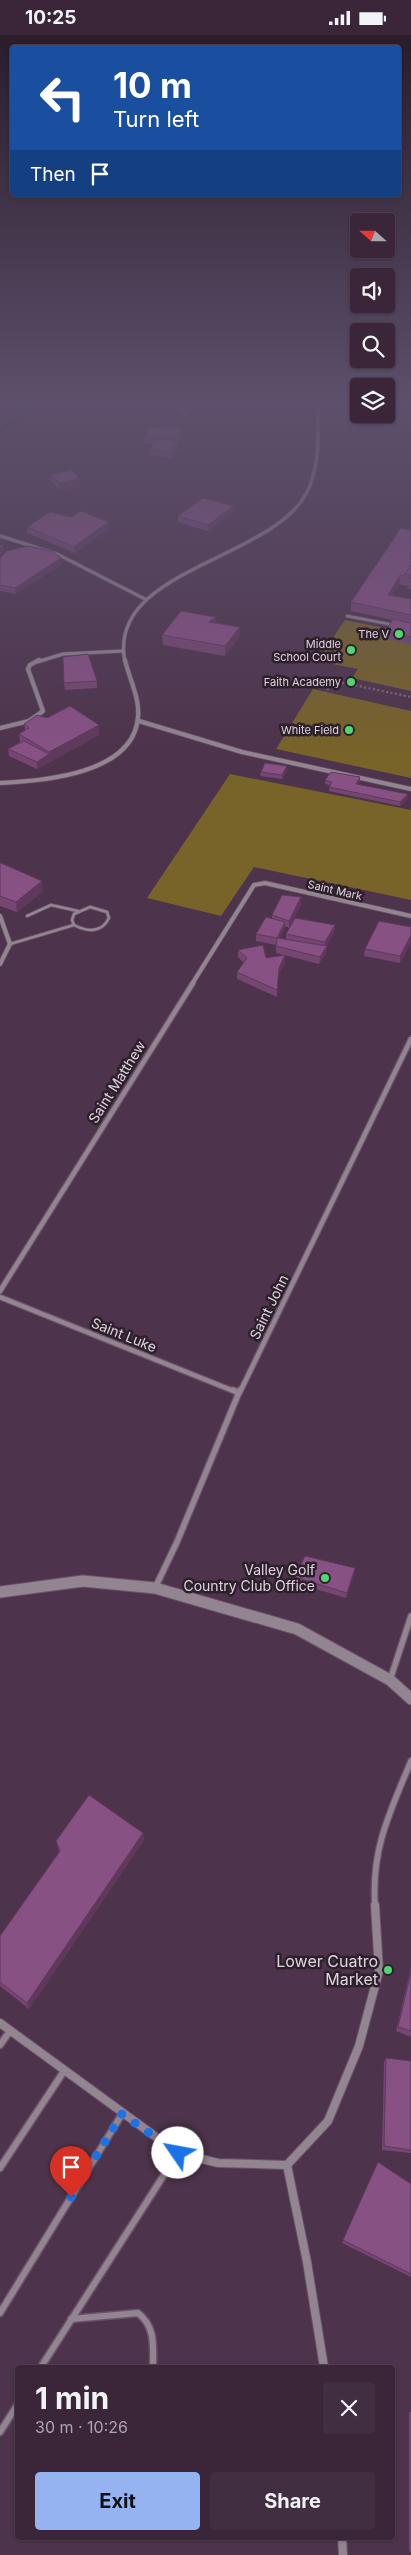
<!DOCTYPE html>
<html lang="en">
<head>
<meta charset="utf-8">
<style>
  :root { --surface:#3a2638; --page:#412e40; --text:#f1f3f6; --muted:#aba5ae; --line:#544353; --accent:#95b2f1 }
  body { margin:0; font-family:Inter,sans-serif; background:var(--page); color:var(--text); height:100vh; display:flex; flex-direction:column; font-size:19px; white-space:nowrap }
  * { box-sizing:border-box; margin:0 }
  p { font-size:16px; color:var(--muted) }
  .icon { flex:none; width:28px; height:28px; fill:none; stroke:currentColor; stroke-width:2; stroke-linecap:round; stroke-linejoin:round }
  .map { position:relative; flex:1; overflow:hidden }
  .details { position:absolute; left:15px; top:2330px; width:380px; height:175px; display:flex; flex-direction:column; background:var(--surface); border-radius:5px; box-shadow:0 1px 4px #0004,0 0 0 1px var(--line) }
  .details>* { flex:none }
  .guide { position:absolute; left:10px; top:10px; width:391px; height:152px; border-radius:5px; box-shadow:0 1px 4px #0004,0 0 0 1px var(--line); background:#1a4fa0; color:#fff; overflow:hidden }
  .needle { width:32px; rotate:291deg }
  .buttons { position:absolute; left:350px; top:178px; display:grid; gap:10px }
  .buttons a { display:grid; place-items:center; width:45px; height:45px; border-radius:5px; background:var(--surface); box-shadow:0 1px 4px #0004,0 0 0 1px var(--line); font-size:25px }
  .pin { position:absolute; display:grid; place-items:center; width:42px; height:42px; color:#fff; margin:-51px -21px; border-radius:50% 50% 50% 0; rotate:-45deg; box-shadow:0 0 5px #0007 }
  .pin .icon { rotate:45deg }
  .me { position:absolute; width:55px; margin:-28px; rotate:303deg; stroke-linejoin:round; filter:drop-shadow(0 0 4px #0008) }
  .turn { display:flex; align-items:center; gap:18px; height:105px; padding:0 20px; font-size:22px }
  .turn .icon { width:65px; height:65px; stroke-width:2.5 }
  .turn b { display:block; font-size:35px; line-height:42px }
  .then { display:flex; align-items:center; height:48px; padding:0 20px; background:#0003; gap:10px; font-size:19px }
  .round { display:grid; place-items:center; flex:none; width:52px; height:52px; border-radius:5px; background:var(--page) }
  .head { display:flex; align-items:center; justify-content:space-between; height:85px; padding:0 20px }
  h1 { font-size:30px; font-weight:700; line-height:38px }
  .cta { display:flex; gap:10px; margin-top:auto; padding:10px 20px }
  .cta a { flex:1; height:58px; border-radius:5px; background:var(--accent); color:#111; font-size:20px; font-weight:700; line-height:58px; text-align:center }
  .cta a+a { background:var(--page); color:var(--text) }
  .status { display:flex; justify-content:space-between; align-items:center; height:35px; padding:0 25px; background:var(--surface); direction:ltr }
  .status svg { height:14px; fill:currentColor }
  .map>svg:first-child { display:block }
</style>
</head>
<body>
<div class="status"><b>10:25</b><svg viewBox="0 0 49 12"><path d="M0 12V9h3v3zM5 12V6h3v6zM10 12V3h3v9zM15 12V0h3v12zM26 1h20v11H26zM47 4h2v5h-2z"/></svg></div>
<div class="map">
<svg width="411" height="2520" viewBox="0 0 411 2520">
  <rect width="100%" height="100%" fill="#4d334b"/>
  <g fill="#786328">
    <polygon points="345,585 390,594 411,609 411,656 352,643 358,634 317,626"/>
    <polygon points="313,654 411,676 411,743 276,714"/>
    <polygon points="230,739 411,775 411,865 254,832 221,881 147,863"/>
  </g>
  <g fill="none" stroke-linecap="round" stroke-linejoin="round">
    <polyline stroke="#0f3338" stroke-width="4" points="0,397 17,382 24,370"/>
    <defs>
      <g id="service">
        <polyline points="347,581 394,590"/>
        <path d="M90,872l17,5 2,6c-7,15 -22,14 -35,7l-2,-5 2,-6z"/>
        <polyline points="27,881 51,870 78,876"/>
        <polyline points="10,909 74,890"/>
      </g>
      <g id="pedestrian">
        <polyline points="0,2010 10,1996"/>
        <polyline points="0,2133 64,2036"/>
        <polyline points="0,2278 122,2079"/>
        <path d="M71,2284l67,-6c18,14 15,34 15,54"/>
        <polyline points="41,2332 178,2118"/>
        <polyline points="0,2397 18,2369"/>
      </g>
      <g id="minor-far4">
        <polyline points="177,370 186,380"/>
        <polyline points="0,501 57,519 145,564"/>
        <polyline points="37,627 63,619 123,616"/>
        <path d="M125,627c-19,-92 144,-101 181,-168 14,-26 13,-60 11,-89"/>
      </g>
      <g id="minor-far3">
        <polyline points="139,686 242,717 411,754"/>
        <polyline points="0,693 29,686 43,676 28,634 30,630 39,625"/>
        <path d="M0,748c43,-2 134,-9 138,-66 2,-19 -9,-39 -13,-57"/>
        <polyline points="0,881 10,909 0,929"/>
        <polyline points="192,949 254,850 265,848 411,881"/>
      </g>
      <g id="minor-far2">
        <polyline points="0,1256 193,948"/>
        <polyline points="0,1262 236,1357"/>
        <polyline points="240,1357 411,1004"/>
      </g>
      <g id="minor-far1">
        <polyline points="233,1355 239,1358"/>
        <polyline points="155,1553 177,1507 240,1355"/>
        <polyline points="390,1645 411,1581"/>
        <path d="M375,1871c-4,-57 15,-94 36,-145"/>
      </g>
      <g id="minor">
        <polyline points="0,1988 178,2118 218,2128 287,2130 328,2086 359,2011 379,1936 375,1870"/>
        <polyline points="287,2130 307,2227 324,2332"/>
        <polyline points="342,2502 343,2520"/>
      </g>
      <polyline id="tertiary" points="0,1557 83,1546 155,1553 297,1594 390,1645 411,1664"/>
    </defs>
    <use href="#service" stroke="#6b5269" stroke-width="4"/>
    <use href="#pedestrian" stroke="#6b5269" stroke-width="9"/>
    <use href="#minor-far4" stroke="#6b5269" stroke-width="4.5"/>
    <use href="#minor-far3" stroke="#6b5269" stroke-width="5.5"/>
    <use href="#minor-far2" stroke="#6b5269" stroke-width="7"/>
    <use href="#minor-far1" stroke="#6b5269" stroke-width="8"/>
    <use href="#minor" stroke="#6b5269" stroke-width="10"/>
    <use href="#tertiary" stroke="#6b5269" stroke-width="13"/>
    <polyline stroke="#7b6479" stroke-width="2.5" stroke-dasharray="2 2.5" stroke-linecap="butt" points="325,659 330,650 344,648 411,662"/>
    <use href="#service" stroke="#928591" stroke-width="2.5"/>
    <use href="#pedestrian" stroke="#928591" stroke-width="6"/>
    <use href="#minor-far4" stroke="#928591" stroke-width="3"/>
    <use href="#minor-far3" stroke="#928591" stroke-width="4"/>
    <use href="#minor-far2" stroke="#928591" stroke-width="4.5"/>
    <use href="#minor-far1" stroke="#928591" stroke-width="5.5"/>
    <use href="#minor" stroke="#928591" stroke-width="8"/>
    <use href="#tertiary" stroke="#928591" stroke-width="11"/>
  </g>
  <g fill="#754672">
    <polygon points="347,379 360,379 358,384 347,383"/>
    <polygon points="181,391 181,398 179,408 179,413 171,423 150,420 150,414 154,409 145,409 144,402"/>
    <polygon points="51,439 80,451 59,455 51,446"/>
    <polygon points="233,471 233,478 208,496 178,487 178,481"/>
    <polygon points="27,492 109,493 75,518 27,498"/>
    <polygon points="411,495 411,554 407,553 408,551 399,549 392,560 411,564 411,609 384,603 385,597 393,585 351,576 351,567"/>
    <polygon points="0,523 61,530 15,559 0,556"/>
    <polygon points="216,588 240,592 240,601 225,621 163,610 162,600"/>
    <polygon points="97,646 97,653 65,655 64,648"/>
    <polygon points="47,683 99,690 99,700 37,734 9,721 8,714 20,707 19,699 25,695 24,689"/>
    <polygon points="287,731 287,735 282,744 260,741 261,737"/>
    <polygon points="325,745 360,746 357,750 408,763 400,771 329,756 329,752 330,750 325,749"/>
    <polygon points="0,828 43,856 17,877 0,871"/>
    <polygon points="301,869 289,893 285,891 284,894 280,903 286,904 286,899 335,890 334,897 326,911 327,911 326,918 319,929 276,918 276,910 256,906 256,899 272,883 272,880"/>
    <polygon points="411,892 411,906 400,928 364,921 365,914"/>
    <polygon points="238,915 266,923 285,920 285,928 278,940 277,962 237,944 237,937 244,928 238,922"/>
    <polygon points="354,1538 346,1563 295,1548 295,1542"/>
    <polygon points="143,1798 144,1805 29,1974 0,1951 0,1901 59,1817 56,1806"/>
    <polygon points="411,1933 411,2002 396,1996"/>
    <polygon points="386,2023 411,2026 411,2118 382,2115 384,2027"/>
    <polygon points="378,2127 411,2149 411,2242 342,2208"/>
    <polygon points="409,2377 411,2377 411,2518 409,2515"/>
  </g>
  <g fill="#5f395c">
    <polygon points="181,391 181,398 179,408 179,413 171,423 171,417 179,407 179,402"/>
    <polygon points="79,444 80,451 59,455 58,448"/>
    <polygon points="233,471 233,478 208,496 208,490"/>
    <polygon points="108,487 109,493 75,518 74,512"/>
    <polygon points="3,510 4,517 0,521 0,514"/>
    <polygon points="61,523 61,530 15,559 15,553"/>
    <polygon points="400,540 399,549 387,569 388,560"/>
    <polygon points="216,582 216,591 209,587"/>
    <polygon points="240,592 240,601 225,621 225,611"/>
    <polygon points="99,690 99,700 37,734 37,727 49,719 49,717"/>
    <polygon points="287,731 287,735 282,744 282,740"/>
    <polygon points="360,742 360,746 355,753 356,749"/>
    <polygon points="408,759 408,763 400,771 400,767"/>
    <polygon points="42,846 43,856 17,877 16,867"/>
    <polygon points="301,862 301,869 289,893 289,886"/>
    <polygon points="285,887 284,894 277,910 277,903"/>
    <polygon points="335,890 334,897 325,914 325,907"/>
    <polygon points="411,900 411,906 400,928 400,921"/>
    <polygon points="327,911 326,918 319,929 320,922"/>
    <polygon points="285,920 285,928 278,940 277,962 279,933"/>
    <polygon points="355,1533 354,1538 346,1563 347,1558"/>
    <polygon points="143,1798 144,1805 29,1974 27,1968"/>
  </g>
  <g fill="#885184" stroke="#5f395c">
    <polygon points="350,376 359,377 359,380 347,379"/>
    <polygon points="181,391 179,402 144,402 149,393"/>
    <polygon points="157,404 179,406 171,417 150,414"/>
    <polygon points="72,435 79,444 58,448 51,439"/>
    <polygon points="203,463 233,471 208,490 178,481"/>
    <polygon points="81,476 108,487 74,512 27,492 50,477 71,482"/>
    <polygon points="401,493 411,495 411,530 405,539 405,541 400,540 388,560 411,564 411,580 351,567"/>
    <polygon points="0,510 3,510 0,514"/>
    <polygon points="28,511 52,516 61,523 15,553 0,550 0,523 7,516"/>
    <polygon points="411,530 411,543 409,543 410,540 405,539"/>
    <polygon points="181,576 216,582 209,587 240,592 225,611 162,600"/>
    <polygon points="393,584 411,588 411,602 385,597"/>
    <polygon points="88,619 97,646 64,648 63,622"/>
    <polygon points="70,671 99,690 49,717 19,699 29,693 24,689 37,680 47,683"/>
    <polygon points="24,706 49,719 37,727 8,714"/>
    <polygon points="265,728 287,731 282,740 261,737"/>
    <polygon points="331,737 360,742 356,749 408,759 400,767 329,752 332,747 325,745"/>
    <polygon points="0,828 1,828 42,846 16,867 0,861"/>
    <polygon points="282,860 301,862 289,886 272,880"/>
    <polygon points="266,882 285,887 277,903 327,911 320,922 276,911 277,903 256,899"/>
    <polygon points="295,883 335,890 325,907 286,899"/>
    <polygon points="379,886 411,892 411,900 400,921 365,914"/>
    <polygon points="263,910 266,923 285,920 279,933 277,955 237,937 247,923 238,915"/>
    <polygon points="305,1521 355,1533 347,1558 295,1542"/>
    <polygon points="89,1760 143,1798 27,1968 0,1947 0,1901 60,1816 56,1806"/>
    <polygon points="411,1937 411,1996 398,1992"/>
    <polygon points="386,2023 411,2026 411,2115 384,2111"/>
    <polygon points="378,2127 411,2149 411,2239 343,2205"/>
  </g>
  <linearGradient id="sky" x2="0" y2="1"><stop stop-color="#2a1c29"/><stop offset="0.51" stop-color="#5c506c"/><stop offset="1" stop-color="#5c506c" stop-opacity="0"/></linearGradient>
  <rect width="411" height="723" fill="url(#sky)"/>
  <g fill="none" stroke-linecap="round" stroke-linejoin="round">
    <polyline stroke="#1a73e8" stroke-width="9" stroke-dasharray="0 16.2" points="71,2162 122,2079 178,2118"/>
  </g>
  <g fill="#4fd675" stroke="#2c202b" stroke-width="2">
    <circle cx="399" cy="599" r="5"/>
    <circle cx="351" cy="615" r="5"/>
    <circle cx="351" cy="647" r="5"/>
    <circle cx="349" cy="695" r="5"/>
    <circle cx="325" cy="1543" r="5"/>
    <circle cx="388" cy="1935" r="5"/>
  </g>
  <g text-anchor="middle" stroke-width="5" stroke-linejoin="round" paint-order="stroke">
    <g font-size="11" fill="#e1d0df" stroke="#2c202b" text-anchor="end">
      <text x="389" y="603">The V</text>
      <text x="341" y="613">Middle<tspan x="341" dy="13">School Court</tspan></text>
      <text x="341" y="651">Faith Academy</text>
      <text x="339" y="699">White Field</text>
    </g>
    <g font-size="11" fill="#e1d0df" stroke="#2c202b">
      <text transform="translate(335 855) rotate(13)" y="4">Saint Mark</text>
    </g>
    <g font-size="14" fill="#e1d0df" stroke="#2c202b">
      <text transform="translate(117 1047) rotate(-58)" y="5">Saint Matthew</text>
      <text transform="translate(269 1272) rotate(-64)" y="5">Saint John</text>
      <text transform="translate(124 1300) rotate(22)" y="5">Saint Luke</text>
    </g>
    <g font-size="14" fill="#e1d0df" stroke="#2c202b" text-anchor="end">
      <text x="315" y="1540">Valley Golf<tspan x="315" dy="16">Country Club Office</tspan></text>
    </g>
    <g font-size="16" fill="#e1d0df" stroke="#2c202b" text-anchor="end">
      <text x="378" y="1932">Lower Cuatro<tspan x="378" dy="18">Market</tspan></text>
    </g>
  </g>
</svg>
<div class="buttons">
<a><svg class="needle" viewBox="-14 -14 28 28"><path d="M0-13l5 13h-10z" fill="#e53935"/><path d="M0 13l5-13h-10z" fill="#aba5ae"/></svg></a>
<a><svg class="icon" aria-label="sound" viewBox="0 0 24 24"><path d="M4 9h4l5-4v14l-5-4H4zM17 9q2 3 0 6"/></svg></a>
<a><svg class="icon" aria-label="search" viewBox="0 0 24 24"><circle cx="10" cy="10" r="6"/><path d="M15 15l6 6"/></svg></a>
<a><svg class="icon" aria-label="layers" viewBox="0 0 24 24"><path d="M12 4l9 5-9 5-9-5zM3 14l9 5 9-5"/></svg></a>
</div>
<div class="pin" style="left:71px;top:2162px;background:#d93025"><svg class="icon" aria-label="arrive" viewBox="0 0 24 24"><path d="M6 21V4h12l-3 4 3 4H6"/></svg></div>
<svg class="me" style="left:178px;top:2118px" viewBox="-20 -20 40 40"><circle r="19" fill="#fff"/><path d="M0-13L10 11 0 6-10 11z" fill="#1a73e8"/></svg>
<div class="guide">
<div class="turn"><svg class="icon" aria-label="left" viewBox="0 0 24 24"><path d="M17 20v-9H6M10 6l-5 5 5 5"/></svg><div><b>10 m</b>Turn left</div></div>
<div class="then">Then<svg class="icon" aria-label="arrive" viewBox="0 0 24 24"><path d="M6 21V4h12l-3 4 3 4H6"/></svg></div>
</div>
<section class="details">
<div class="head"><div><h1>1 min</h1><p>30 m · 10:26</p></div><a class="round"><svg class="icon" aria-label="close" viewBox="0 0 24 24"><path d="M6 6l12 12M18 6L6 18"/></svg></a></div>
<div class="cta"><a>Exit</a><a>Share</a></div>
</section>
</div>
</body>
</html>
